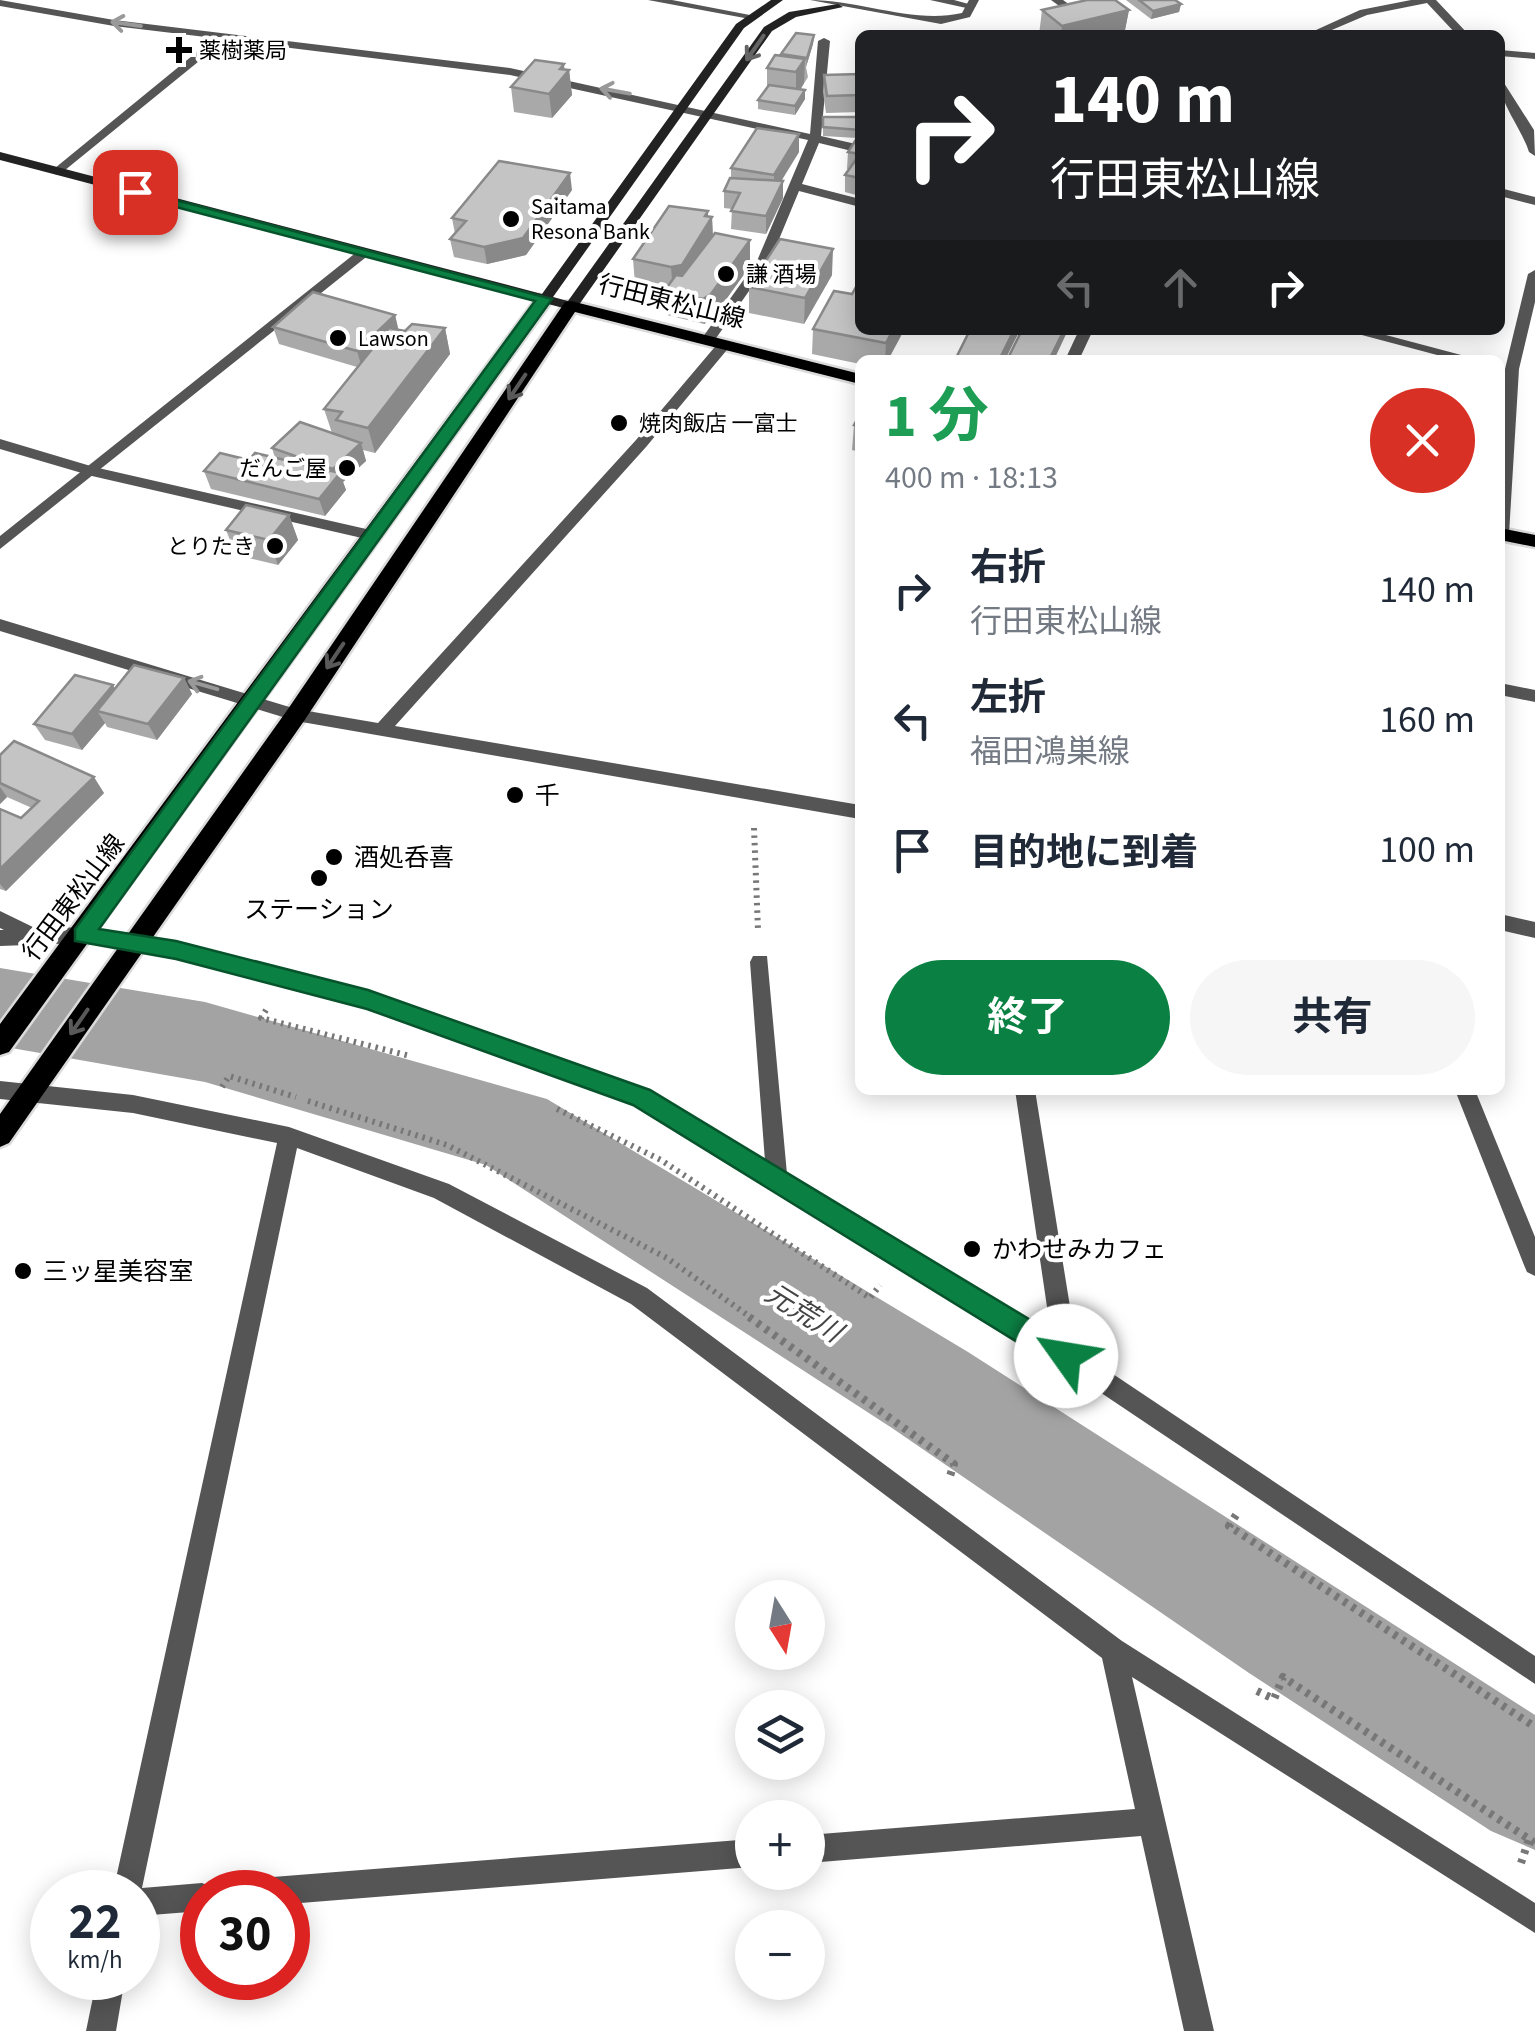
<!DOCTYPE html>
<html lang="ja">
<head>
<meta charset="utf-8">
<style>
  :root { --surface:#fff; --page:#f6f6f7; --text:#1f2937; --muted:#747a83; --accent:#0b8043 }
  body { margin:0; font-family:"Source Sans 3","Noto Sans JP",sans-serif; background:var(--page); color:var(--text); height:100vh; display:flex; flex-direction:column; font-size:38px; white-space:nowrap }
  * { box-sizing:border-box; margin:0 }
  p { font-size:32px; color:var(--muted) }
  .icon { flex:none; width:55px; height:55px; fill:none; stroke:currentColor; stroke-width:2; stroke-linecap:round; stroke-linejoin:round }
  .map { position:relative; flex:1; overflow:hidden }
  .panel { position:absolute; left:855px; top:355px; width:650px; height:740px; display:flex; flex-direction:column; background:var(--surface); border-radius:15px; box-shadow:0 5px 25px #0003 }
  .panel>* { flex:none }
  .banner { position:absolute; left:855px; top:30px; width:650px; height:305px; border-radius:15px; box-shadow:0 5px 25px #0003; background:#202124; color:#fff; overflow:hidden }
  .needle { width:65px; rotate:169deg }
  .tools { position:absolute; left:735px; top:1580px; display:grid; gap:20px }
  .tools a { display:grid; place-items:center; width:90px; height:90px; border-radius:50%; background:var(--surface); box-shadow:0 5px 25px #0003; font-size:50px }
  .speed { position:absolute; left:30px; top:1870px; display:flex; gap:20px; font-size:50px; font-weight:700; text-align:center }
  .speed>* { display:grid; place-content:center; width:130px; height:130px; border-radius:50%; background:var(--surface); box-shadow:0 5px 25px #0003; line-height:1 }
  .speed small { font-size:25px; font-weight:400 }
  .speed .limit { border:15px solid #d22; background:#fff; color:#111 }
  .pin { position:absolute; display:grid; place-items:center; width:85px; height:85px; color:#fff; margin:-42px; border-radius:20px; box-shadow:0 5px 15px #0006 }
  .me { position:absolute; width:110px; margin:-55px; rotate:302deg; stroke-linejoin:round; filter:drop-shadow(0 0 8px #0008) }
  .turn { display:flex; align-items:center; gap:35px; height:210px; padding:0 30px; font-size:45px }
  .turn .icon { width:130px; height:130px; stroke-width:2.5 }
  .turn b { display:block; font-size:70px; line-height:85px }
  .lanes { display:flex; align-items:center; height:95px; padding:0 30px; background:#0003; justify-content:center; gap:50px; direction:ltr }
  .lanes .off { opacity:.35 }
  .round { display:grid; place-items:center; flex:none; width:105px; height:105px; border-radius:52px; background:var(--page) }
  .summary { display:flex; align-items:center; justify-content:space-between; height:170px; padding:0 30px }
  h1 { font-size:60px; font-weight:700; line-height:75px; color:#1e9e55 }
  .primary-button { display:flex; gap:20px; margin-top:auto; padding:20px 30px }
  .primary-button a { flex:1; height:115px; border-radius:60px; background:var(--accent); color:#fff; font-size:40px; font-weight:700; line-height:115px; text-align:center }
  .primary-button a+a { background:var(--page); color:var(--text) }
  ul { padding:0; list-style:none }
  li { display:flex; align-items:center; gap:30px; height:130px; padding:0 30px }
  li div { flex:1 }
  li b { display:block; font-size:38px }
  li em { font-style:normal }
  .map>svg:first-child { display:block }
</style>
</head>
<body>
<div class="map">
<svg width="1535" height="2031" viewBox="0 0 1535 2031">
  <rect width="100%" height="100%" fill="#fff"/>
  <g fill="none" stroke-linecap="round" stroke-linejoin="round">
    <polygon fill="#a3a3a3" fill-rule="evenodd" points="0,968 205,1002 547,1099 968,1352 1535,1715 1535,1850 1491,1831 1249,1673 892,1428 486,1165 205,1082 0,1046"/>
    <defs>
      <g id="primary">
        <polygon points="539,295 553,299 9,1052 0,1055 0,1024"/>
        <polygon points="571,301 860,374 860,384 575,312 304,721 9,1143 0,1147 0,1114 288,709 565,302"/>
        <polygon points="1500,528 1535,535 1535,547 1500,540"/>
      </g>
    </defs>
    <use href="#primary" stroke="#dbdbdb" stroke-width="5"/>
    <g stroke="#777" stroke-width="6" stroke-dasharray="2.5 5" stroke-linecap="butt">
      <polyline points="754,828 758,930"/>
      <polyline points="266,1010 261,1018 410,1056"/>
      <polyline points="222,1087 229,1076 296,1097"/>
      <polyline points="308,1101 447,1145 667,1258 753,1319"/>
      <polyline points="557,1109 661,1160 870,1298 880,1285"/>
    </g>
    <g stroke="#777" stroke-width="8" stroke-dasharray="4 6" stroke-linecap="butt">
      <polyline points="749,1317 954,1464 949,1479"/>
      <polyline points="1236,1515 1229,1526 1535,1727"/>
      <polyline points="1257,1691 1274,1699 1283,1677 1535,1843"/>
      <polyline points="1521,1863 1529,1839"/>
    </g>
    <g fill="#555" fill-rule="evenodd">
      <polygon points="930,0 954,0 976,6 971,9"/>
      <polygon points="0,439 94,467 375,531 383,536 375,541 92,476 0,449"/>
    </g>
    <g fill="#555" fill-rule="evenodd">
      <polygon points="0,0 114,20 510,68 810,134 818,41 824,38 830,41 821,136 860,145 860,153 819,143 802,184 860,199 860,207 799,191 770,261 712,344 707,345 700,341 757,261 808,140 510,75 225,40 59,175 55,174 55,168 214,38 114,26 0,6"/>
      <polygon points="648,0 672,0 755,16 750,19"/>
      <path d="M810,0c50,0 103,24 152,13l7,-13h10l-9,17 -29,7z"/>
      <polygon points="1051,0 1063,0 1112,35 1099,35"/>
      <polygon points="1411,0 1436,0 1469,35 1457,35 1427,3 1367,15 1320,35 1305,35 1360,10"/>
      <polygon points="1500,50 1535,53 1535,59 1500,56"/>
      <path d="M1500,82l4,1 30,47 1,26 -6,-4c-7,-23 -29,-48 -29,-70z"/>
      <polygon points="1500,188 1535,197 1535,205 1500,196"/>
      <polygon points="358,251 370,254 0,549 0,536"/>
      <polygon points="1535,270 1535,302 1519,369 1509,534 1501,539 1500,439 1505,369 1528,274"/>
      <polygon points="1079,330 1093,330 1079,360 1065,360"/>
      <polygon points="1343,330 1367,330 1480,360 1456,360"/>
      <polygon points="719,342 731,345 646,447 395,726 860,805 860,819 296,721 0,631 0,619 296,709 378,723 636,440"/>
      <polygon points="1500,683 1535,690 1535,702 1500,695"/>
      <polygon points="0,911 37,929 82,927 176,942 368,992 649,1091 765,1161 750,962 753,956 767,956 787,1174 1051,1334 1015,1090 1035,1090 1077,1350 1535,1656 1535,1684 1058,1364 635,1104 367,1008 176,958 82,943 0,946 0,930 4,930 0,928"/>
      <polygon points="1500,914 1535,922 1535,938 1500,930"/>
      <polygon points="0,1081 133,1095 289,1127 449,1184 647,1288 1122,1641 1535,1903 1535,1933 1132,1677 1214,2031 1184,2031 1141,1836 808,1863 808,1835 1135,1809 1102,1658 631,1304 434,1198 297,1148 142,1888 202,1883 212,1887 214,1892 202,1892 202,1911 138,1916 138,1892 113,1892 277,1143 133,1113 0,1099"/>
      <polygon points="1455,1090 1475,1090 1535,1237 1535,1276 1527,1272 1524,1265"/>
      <polygon points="752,1839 752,1867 288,1904 288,1892 246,1892 250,1882 260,1878"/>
      <polygon points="97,1978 125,1978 116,2031 86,2031"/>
    </g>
    <polygon fill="#222" fill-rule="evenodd" points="771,0 783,0 744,28 553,297 568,301 764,27 789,12 838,4 843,7 796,17 772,31 576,309 571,310 0,160 0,152 542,294 736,24"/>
    <use href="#primary" fill="#000" fill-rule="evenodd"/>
  </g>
  <g fill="#a9a9a9">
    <polygon points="1126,0 1175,0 1181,4 1179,12 1151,19"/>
    <polygon points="1042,10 1129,10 1124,35 1039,35"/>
    <polygon points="814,35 813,44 806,67 808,77 800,90 805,99 795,115 758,109 758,100 767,88 767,68 781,56"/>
    <polygon points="564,69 569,70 572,95 552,118 514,112 511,87"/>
    <polygon points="860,74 860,112 826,113 823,92 824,75"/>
    <polygon points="823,117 860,117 860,196 845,192 845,175 849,169 847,169 848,152 857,138 823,136"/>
    <polygon points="799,152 781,180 783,198 766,234 731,229 732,209 724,208 724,191 731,178 731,168"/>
    <polygon points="572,190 526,255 487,264 454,257 450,239 455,234 452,218"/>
    <polygon points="708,216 712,217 713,236 750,240 750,266 712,319 704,324 667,315 665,291 635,284 633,259"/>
    <polygon points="832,275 804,324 749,313 749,287"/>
    <polygon points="852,294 860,330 904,330 888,360 860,360 860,364 812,354 813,329"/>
    <polygon points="395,315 398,329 405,331 445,328 450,354 375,453 363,450 366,461 343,482 346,490 325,516 211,489 204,471 249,460 275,458 272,448 332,433 324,409 357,367 279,344 273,327"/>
    <polygon points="860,414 860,452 852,450 854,425"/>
    <polygon points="289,515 298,540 278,565 236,555 226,530"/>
    <polygon points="184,678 192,694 157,740 107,727 105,723 82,750 45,740 34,724 115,689"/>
    <polygon points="0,755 104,793 6,891 0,889 0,809 21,818 32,808 7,797 0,804"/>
  </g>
  <g fill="#898989">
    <polygon points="1181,4 1179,12 1151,19 1153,11"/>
    <polygon points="1129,10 1124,35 1061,35 1062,26"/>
    <polygon points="814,35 813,44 806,67 807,58"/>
    <polygon points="805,59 804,83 796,97 796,72"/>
    <polygon points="564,64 565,75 569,70 572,95 552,118 549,94 560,69"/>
    <polygon points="805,90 805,99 795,115 795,106"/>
    <polygon points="799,134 799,152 774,193 774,175"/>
    <polygon points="570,173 572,190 526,255 487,264 484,247"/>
    <polygon points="783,181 783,198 766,234 766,216"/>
    <polygon points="708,211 708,223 712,217 713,242 683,290 673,293 671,267"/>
    <polygon points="750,240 750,266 712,319 704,324 703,299"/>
    <polygon points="833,249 832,275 804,324 805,298"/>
    <polygon points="395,315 399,332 362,368 357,351"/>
    <polygon points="445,328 450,354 375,453 368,428"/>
    <polygon points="893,330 904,330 888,360 885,360 886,343"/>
    <polygon points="1014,330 1020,330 1005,360 999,360"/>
    <polygon points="1064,330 1068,330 1054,360 1049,360"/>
    <polygon points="361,443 366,461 343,482 346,490 325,516 319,499 336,478 333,469"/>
    <polygon points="289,515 298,540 278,565 269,540"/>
    <polygon points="184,678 192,694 157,740 148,724"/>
    <polygon points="113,685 122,702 97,711 105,723 82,750 72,734"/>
    <polygon points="94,777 104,793 6,891 0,884 0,869"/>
    <polygon points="0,787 7,797 0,804"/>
  </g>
  <g fill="#c4c4c4" stroke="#898989" stroke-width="2.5">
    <polygon points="1087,0 1115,0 1129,10 1062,26 1042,10"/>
    <polygon points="1139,0 1175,0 1181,4 1153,11"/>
    <polygon points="796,33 814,35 807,58 781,54"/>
    <polygon points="775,55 805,59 796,72 767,68"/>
    <polygon points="535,60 564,64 560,69 569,70 549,94 511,87"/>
    <polygon points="860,74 860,95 827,96 824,75"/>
    <polygon points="769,85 805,90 795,106 758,100"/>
    <polygon points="823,117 860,117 860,130 823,127"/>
    <polygon points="757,128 799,134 774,175 731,168"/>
    <polygon points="857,138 860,138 860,154 848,152"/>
    <polygon points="860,154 860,178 845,175"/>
    <polygon points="499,161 570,173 523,238 484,247 450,239 466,221 452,218"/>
    <polygon points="730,178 783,181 766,216 731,211 740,193 724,191"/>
    <polygon points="669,206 708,211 705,216 712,217 682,265 671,267 633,259"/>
    <polygon points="715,233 750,240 711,294 703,299 665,290 676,275 682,276"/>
    <polygon points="780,239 833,249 805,298 749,287"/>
    <polygon points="860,280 860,330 893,330 886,343 813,329 834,291 852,294"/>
    <polygon points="313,292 395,315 357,351 273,327"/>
    <polygon points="412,324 445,328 368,428 336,420 342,412 324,409 389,328 405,331"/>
    <polygon points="970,330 1014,330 999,360 955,360"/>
    <polygon points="1022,330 1064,330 1049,360 1007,360"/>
    <polygon points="860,414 860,426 854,425"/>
    <polygon points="300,422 361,443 333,469 272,448"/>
    <polygon points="220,453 249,460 255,453 340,473 319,499 204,471"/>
    <polygon points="246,505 289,515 269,540 226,530"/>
    <polygon points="134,665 184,678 148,724 97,711"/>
    <polygon points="75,675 113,685 72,734 34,724"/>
    <polygon points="14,741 94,777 0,869 0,809 21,818 39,801 0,783 0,755"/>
  </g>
  <defs><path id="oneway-shaft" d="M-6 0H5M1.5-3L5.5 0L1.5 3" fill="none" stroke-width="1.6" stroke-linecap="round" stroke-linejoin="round" transform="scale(2.5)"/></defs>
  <g stroke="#999">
    <use href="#oneway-shaft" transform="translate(126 24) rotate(-172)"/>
    <use href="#oneway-shaft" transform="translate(615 91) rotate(-170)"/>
    <use href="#oneway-shaft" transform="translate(203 685) rotate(-164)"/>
  </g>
  <use stroke="#646464" href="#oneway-shaft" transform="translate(755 48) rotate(125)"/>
  <g stroke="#595959">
    <use href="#oneway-shaft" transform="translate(517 387) rotate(124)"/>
    <use href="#oneway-shaft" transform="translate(335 656) rotate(124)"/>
    <use href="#oneway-shaft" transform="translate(79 1022) rotate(125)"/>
  </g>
  <polygon fill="#0b8043" stroke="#07532c" stroke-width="2.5" points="130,188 552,299 99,929 176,941 368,990 650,1090 1075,1347 1079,1356 1075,1366 1066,1369 1056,1366 633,1105 367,1009 176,959 75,941 75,929 535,301 130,195"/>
  <g fill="#000" stroke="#fff" stroke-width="4">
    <path d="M174 35h10v10h10v10h-10v10h-10v-10h-10v-10h10z"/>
    <circle cx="511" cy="219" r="10"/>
    <circle cx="726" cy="274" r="10"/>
    <circle cx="338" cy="338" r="10"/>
    <circle cx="619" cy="423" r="10"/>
    <circle cx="347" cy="468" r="10"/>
    <circle cx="275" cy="546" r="10"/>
    <circle cx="515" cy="795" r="10"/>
    <circle cx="334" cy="857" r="10"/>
    <circle cx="319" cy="878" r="10"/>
    <circle cx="972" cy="1249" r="10"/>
    <circle cx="23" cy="1271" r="10"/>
  </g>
  <g text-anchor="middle" stroke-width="8" stroke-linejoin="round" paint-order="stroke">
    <g font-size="22" fill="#000" stroke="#fff" text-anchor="start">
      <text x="199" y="58">薬樹薬局</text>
      <text x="531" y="214">Saitama<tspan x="531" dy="25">Resona Bank</tspan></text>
      <text x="746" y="282">謙 酒場</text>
      <text x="358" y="346">Lawson</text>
      <text x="639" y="431">焼肉飯店 一富士</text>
      <text x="327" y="476" text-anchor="end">だんご屋</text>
      <text x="255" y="554" text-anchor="end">とりたき</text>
    </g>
    <g font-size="25" fill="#000" stroke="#fff">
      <text transform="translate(672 301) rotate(14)" y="9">行田東松山線</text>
      <text transform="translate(73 897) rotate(-53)" y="9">行田東松山線</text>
    </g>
    <g font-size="25" fill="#000" stroke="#fff" text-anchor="start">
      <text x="535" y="804">千</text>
      <text x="354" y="866">酒処呑喜</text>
      <text x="319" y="918" text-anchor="middle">ステーション</text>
      <text x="992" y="1258">かわせみカフェ</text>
      <text x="43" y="1280">三ッ星美容室</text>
    </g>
    <g font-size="28" font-style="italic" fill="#444" stroke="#fff">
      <text transform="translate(804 1312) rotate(32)" y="10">元荒川</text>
    </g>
  </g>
</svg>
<div class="tools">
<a><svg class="needle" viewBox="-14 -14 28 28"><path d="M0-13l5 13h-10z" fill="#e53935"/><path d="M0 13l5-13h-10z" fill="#747a83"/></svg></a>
<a><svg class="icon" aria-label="layers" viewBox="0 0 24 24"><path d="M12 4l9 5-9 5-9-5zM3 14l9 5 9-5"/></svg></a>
<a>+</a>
<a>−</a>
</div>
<div class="speed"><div>22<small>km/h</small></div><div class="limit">30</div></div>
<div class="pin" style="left:135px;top:192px;background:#d93025"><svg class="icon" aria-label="arrive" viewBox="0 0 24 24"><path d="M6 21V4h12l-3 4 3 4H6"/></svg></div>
<svg class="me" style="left:1066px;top:1356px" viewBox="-20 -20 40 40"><circle r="19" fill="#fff"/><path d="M0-13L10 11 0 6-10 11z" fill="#0b8043"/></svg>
<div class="banner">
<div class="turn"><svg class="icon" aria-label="right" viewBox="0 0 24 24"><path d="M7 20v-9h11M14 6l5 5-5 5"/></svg><div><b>140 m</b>行田東松山線</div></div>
<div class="lanes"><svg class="icon off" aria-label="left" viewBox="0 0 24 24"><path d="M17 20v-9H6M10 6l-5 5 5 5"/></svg><svg class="icon off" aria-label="ahead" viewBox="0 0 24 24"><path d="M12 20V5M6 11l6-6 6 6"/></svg><svg class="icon" aria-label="right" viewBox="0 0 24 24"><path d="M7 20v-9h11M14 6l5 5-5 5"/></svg></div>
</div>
<section class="panel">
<div class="summary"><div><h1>1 分</h1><p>400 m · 18:13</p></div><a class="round" style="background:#d93025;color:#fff"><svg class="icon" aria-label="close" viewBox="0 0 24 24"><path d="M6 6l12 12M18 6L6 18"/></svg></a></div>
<ul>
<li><svg class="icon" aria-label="right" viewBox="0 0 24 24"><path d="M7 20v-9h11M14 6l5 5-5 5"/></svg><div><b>右折</b><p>行田東松山線</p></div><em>140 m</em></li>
<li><svg class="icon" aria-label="left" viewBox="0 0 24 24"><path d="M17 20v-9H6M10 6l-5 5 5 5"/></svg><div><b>左折</b><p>福田鴻巣線</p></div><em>160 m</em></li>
<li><svg class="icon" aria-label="arrive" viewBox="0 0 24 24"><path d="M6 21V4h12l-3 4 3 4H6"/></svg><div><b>目的地に到着</b></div><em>100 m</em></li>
</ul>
<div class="primary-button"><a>終了</a><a>共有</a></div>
</section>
</div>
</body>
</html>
